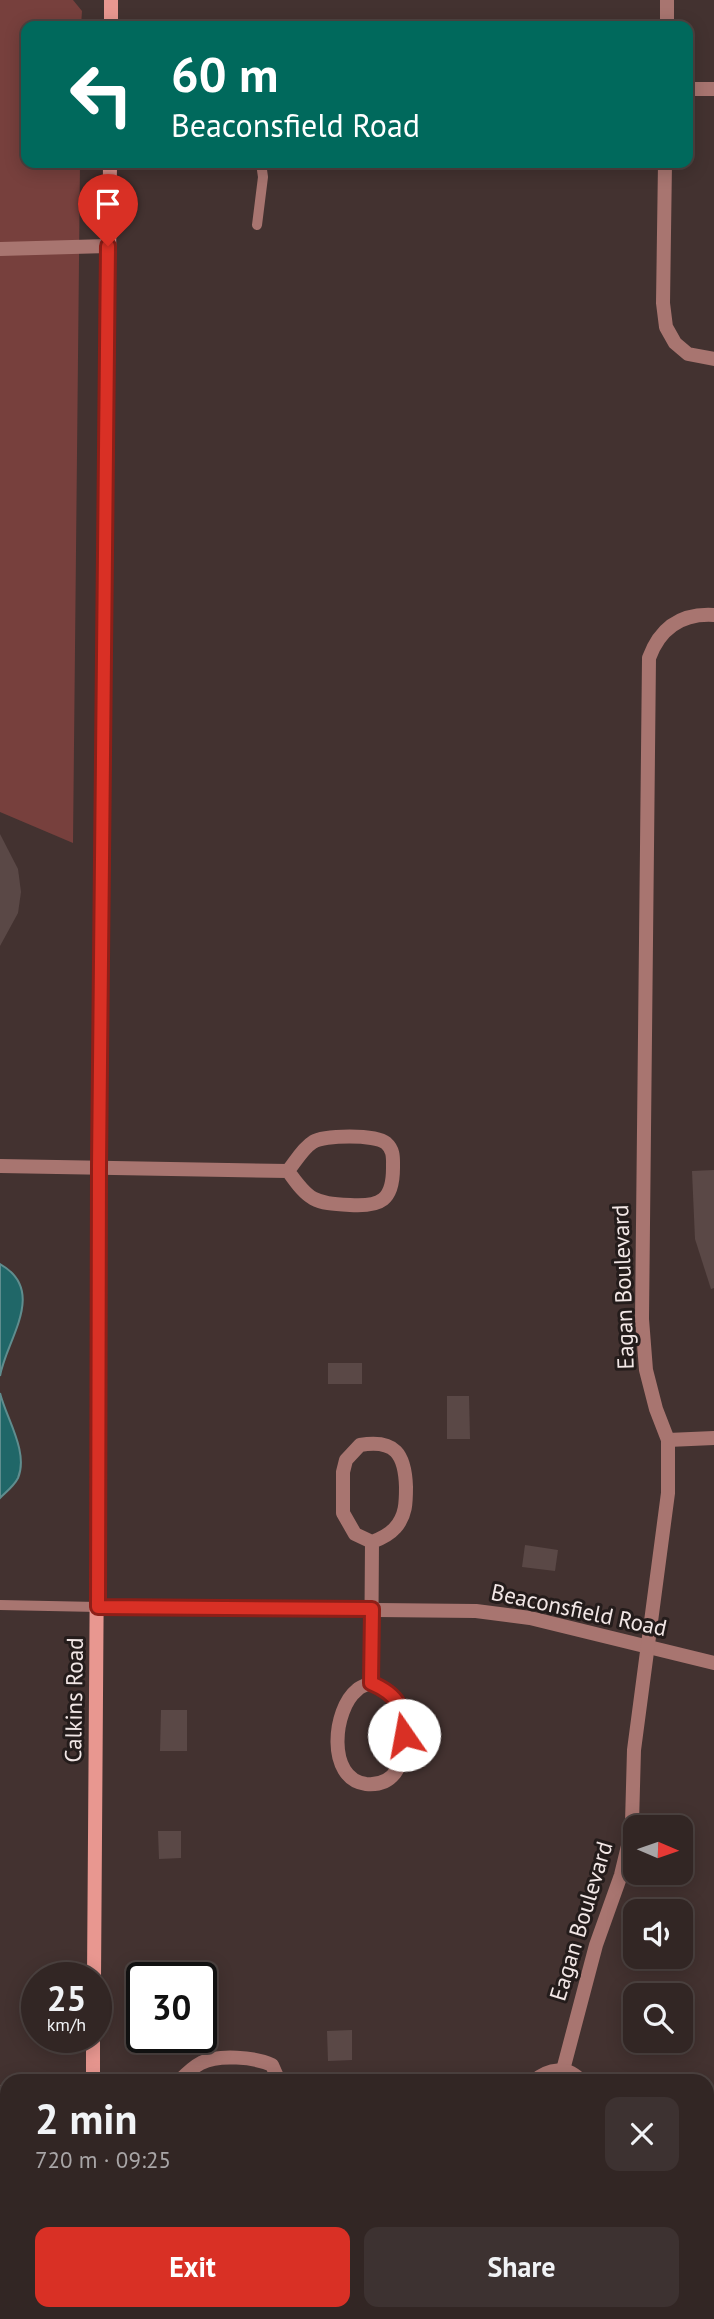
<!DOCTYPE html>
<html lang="en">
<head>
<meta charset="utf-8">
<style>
  :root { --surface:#322624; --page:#3d3231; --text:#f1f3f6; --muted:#a8a5a6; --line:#4d4341; --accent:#d93025 }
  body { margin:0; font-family:"PT Sans",sans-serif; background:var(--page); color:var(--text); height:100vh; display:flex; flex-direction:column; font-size:26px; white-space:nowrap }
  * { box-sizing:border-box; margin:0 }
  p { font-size:23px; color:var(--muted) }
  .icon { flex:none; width:38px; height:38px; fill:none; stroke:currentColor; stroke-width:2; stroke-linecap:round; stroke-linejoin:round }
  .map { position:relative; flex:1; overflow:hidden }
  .details { position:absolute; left:0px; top:2074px; width:714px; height:247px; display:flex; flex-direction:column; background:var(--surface); border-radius:21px 21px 0 0; box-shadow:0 4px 18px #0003,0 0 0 2px var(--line) }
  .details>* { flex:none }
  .banner { position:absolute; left:21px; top:21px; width:672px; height:147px; border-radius:14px; box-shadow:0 4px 18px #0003,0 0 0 2px var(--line); background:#00695c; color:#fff; overflow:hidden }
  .needle { width:46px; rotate:92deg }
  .controls { position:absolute; left:623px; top:1815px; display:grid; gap:14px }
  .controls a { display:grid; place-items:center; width:70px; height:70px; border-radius:14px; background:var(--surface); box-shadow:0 4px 18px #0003,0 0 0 2px var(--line); font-size:35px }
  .speed { position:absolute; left:21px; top:1962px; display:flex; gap:14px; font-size:35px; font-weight:700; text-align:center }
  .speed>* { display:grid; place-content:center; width:91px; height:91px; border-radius:50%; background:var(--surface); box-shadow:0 4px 18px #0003,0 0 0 2px var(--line); line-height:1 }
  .speed small { font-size:18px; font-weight:400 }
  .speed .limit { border:4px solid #111; border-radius:10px; background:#fff; color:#111 }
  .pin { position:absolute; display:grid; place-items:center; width:60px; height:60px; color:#fff; margin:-72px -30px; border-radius:50% 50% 50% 0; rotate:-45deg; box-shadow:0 0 7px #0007 }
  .pin .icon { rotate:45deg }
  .me { position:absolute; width:77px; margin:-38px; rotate:348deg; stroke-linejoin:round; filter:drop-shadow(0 0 5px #0008) }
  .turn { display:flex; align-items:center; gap:24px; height:147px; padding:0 35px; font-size:32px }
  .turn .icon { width:91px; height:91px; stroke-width:2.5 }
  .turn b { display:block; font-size:49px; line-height:60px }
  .round { display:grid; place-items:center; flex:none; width:74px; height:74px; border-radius:14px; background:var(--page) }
  .summary { display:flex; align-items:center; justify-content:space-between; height:119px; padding:0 35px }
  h1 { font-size:42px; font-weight:700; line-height:52px }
  .primary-button { display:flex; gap:14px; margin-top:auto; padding:14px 35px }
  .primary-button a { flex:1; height:80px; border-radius:14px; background:var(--accent); color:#fff; font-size:28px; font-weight:700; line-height:80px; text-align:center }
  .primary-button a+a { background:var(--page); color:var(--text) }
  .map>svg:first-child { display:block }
</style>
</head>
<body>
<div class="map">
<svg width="714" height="2319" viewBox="0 0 714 2319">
  <rect width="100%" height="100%" fill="#433230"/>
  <polygon fill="#77403d" points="0,0 73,0 82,11 81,26 26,26 26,163 80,163 73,843 0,812"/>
  <g fill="#206768" stroke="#5f8d8e" stroke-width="2">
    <path d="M0,1264c48,27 6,76 0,112z"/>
    <path d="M0,1393c6,25 29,59 18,85 -4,8 -12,14 -18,20z"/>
  </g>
  <g fill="#5a4846">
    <polygon points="0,834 18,869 21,892 18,913 0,946"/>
    <polygon points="714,1170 714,1288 711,1289 695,1239 692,1171"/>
    <rect x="328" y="1363" width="34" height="21"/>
    <polygon points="447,1396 469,1396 470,1439 447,1439"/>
    <polygon points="525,1545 558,1550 555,1571 522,1567"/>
    <polygon points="161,1710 187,1710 187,1751 160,1751"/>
    <polygon points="158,1831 181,1831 181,1858 159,1859"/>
    <polygon points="352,2030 352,2060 328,2061 327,2031"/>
  </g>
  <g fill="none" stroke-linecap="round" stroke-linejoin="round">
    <g stroke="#a87570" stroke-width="10">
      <polyline points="257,225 263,177 261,163"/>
      <polyline points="0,1605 98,1607"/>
      <polyline points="0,2090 7,2090"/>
      <polyline points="413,2319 413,2314"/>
    </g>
    <g stroke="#a87570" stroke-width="14">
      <polyline points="667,26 667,0"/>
      <polyline points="688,89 714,89"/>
      <polyline points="665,163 663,303 666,327 675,343 688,354 714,359"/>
      <polyline points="0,249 108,246"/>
      <path d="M0,1166l288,5c21,30 26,32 62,34 31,2 43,-5 43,-37 0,-10 1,-18 -7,-25 -11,-9 -62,-8 -73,-1 -10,6 -18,20 -25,29"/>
      <polyline points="668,1440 714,1438"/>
      <polyline points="98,1607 476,1611 530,1618 714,1663"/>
      <path d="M371,1683c13,5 23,10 29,23 4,8 4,18 4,27 1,25 -6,54 -38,51 -40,-5 -33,-75 -9,-94 4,-4 9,-5 14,-7l1,-141c8,-3 17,-7 23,-14 11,-12 11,-26 11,-41 -1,-33 -11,-48 -46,-42l-14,15 -3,12v41l12,21 17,8"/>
      <path d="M563,2070l33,-125 25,-70 7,-29 4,-23 2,-73 34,-257v-53l-12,-31 -10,-39 -4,-51 7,-661c11,-30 32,-45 65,-43"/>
      <path d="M179,2081c7,-7 14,-14 22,-18 17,-9 54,-6 71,2l7,16"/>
      <path d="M534,2081c14,-12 34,-16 47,0"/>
      <polyline points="496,2314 521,2319"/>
    </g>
    <g stroke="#e89790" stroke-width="14">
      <polyline points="111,26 111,0"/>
      <path d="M94,1978c6,-605 5,-1210 16,-1815"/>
      <polyline points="93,2081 93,2037"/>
      <polyline points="91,2319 91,2314"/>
    </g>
  </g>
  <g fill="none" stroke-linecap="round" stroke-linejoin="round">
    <defs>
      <path id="route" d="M108,246l-9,920 -1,441 274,2 -1,74c28,12 32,24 33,52"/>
    </defs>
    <use href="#route" stroke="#8d1f18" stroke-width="18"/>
    <use href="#route" stroke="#d93025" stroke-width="12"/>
  </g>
  <g text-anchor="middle" stroke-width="6" stroke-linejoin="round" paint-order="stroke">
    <g font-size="23" fill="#f2e7e6" stroke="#241c1b">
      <text transform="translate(623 1287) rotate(-92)" y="8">Eagan Boulevard</text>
      <text transform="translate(579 1610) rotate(12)" y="8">Beaconsfield Road</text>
      <text transform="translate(74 1700) rotate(-89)" y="8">Calkins Road</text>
      <text transform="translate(581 1921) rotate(-73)" y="8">Eagan Boulevard</text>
    </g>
  </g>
</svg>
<div class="controls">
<a><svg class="needle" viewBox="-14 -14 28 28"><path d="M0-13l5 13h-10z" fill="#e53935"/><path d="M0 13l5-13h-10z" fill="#a8a5a6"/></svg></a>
<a><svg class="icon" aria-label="sound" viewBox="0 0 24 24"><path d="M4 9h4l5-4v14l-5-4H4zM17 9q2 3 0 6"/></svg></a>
<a><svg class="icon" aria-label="search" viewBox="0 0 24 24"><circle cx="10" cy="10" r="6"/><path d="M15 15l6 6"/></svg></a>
</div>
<div class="speed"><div>25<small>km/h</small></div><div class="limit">30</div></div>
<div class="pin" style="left:108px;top:246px;background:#d93025"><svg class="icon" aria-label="arrive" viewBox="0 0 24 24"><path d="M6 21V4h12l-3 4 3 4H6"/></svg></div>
<svg class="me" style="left:404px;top:1735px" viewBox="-20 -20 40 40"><circle r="19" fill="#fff"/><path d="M0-13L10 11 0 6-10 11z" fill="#d93025"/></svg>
<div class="banner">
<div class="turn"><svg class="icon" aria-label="left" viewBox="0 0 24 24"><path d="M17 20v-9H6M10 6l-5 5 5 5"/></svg><div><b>60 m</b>Beaconsfield Road</div></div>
</div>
<section class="details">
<div class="summary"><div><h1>2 min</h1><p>720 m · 09:25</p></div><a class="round"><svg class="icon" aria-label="close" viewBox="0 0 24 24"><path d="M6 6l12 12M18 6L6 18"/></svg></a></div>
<div class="primary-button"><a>Exit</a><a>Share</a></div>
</section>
</div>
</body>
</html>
